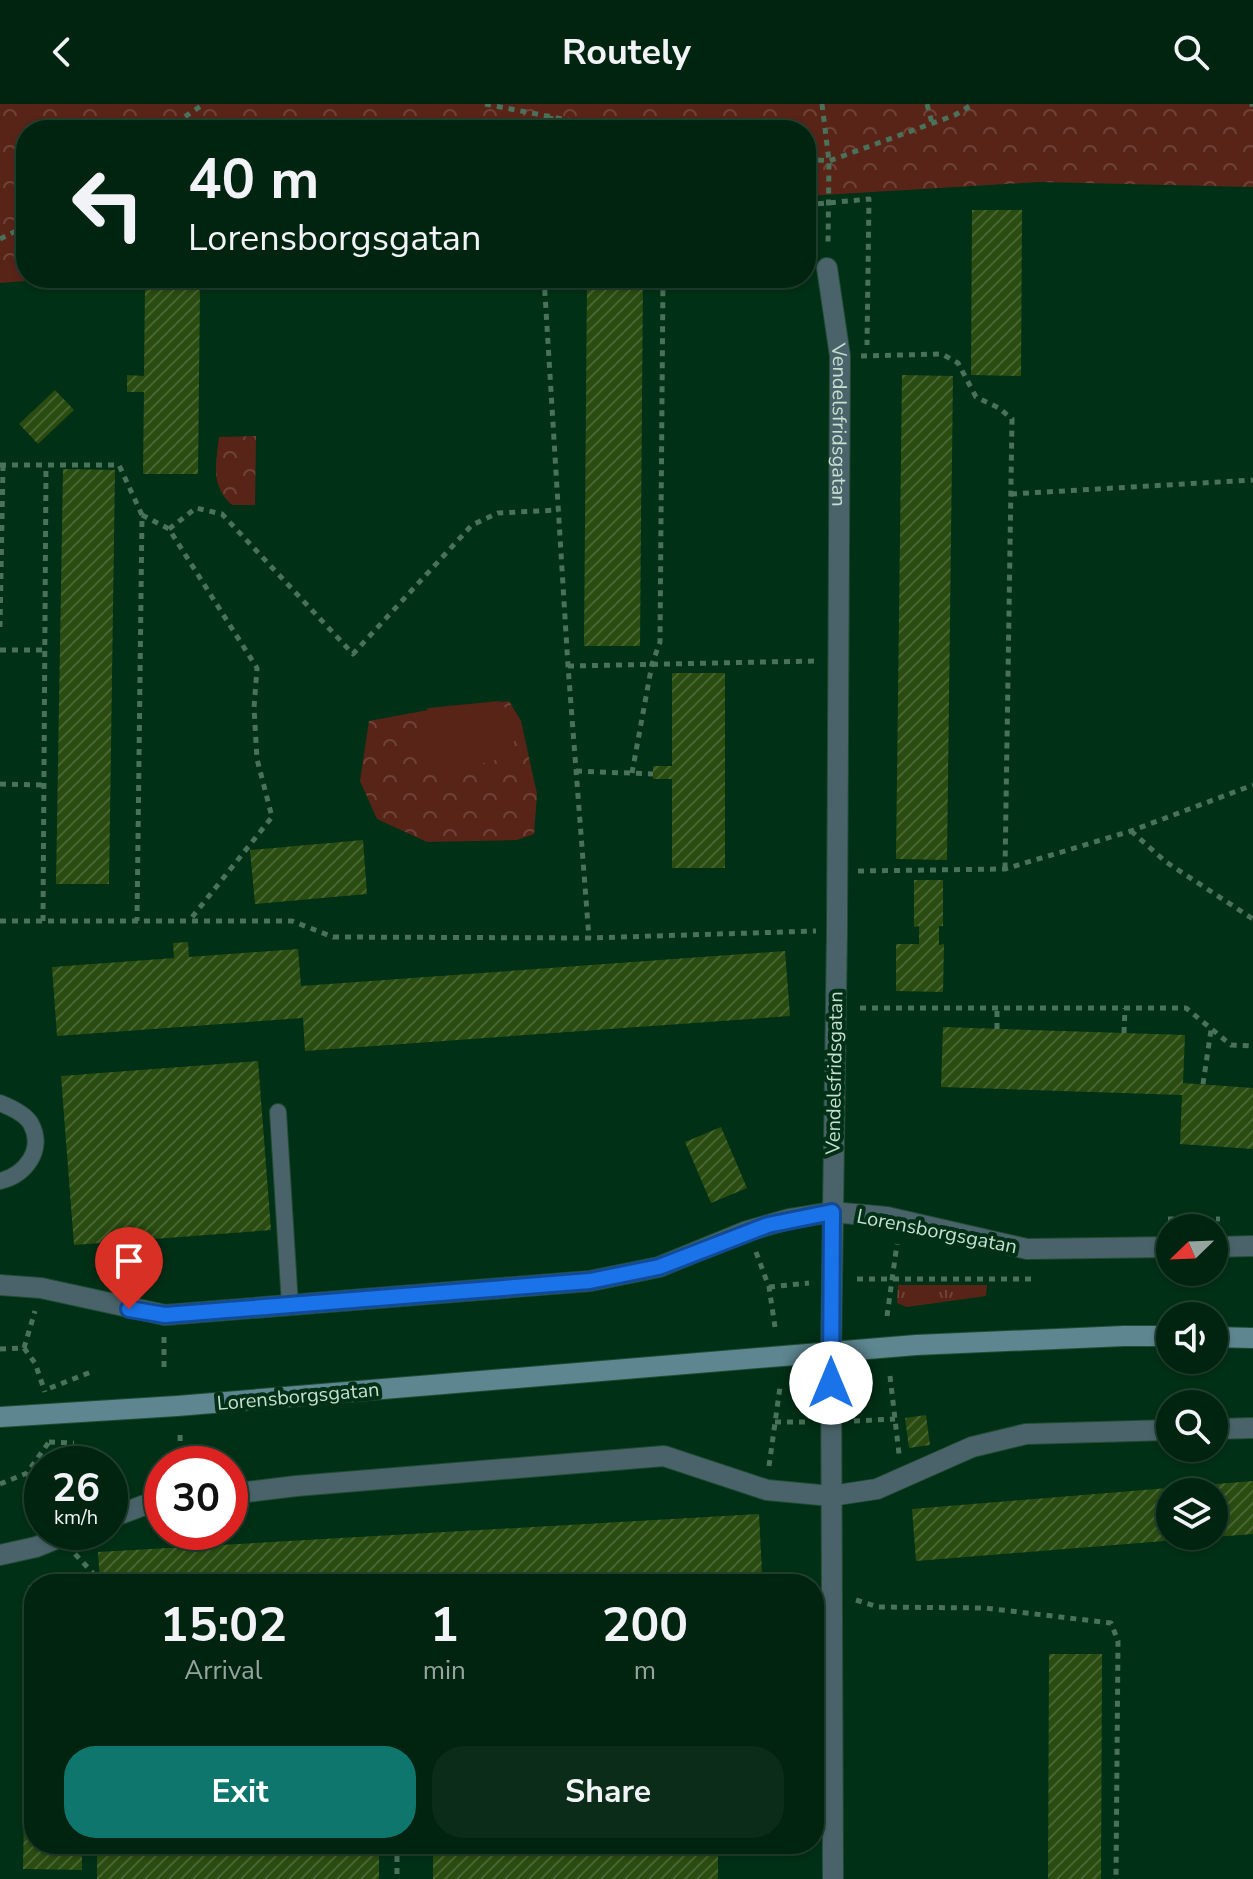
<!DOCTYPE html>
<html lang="en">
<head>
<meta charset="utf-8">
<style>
  :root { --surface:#002410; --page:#0a2c19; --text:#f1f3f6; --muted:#95a49f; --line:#224130; --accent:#0f766e }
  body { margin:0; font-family:"Nunito Sans",sans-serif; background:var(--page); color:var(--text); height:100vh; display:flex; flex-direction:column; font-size:30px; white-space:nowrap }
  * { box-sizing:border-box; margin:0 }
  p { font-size:26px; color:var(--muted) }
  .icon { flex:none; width:44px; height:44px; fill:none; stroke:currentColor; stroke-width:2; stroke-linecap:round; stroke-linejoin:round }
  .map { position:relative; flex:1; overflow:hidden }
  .side { position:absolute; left:24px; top:1470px; width:800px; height:280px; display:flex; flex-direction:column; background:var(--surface); border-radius:32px; box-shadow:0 2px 6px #0004,0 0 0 2px var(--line) }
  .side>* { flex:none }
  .banner { position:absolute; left:16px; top:16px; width:800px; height:168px; border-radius:32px; box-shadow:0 2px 6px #0004,0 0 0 2px var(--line); background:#002410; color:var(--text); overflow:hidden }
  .needle { width:52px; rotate:247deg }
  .buttons { position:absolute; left:1156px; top:1110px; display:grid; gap:16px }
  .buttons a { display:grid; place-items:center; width:72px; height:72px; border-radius:50%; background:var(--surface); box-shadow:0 2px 6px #0004,0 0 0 2px var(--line); font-size:40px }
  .speed { position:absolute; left:24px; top:1342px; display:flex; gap:16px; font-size:40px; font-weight:700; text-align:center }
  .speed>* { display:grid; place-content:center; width:104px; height:104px; border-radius:50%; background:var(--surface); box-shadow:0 2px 6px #0004,0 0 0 2px var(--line); line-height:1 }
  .speed small { font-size:20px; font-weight:400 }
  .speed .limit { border:12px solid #d22; background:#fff; color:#111 }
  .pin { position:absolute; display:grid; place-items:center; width:68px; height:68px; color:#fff; margin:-82px -34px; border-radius:50% 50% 50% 0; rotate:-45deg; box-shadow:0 0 8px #0007 }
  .pin .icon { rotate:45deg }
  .me { position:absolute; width:88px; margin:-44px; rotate:0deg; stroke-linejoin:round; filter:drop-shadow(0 0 6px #0008) }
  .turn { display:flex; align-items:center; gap:28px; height:168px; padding:0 40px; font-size:36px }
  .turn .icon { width:104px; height:104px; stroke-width:2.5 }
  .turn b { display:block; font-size:56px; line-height:68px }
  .eta { display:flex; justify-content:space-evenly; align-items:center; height:136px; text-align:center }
  .eta b { font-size:48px; font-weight:700; line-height:56px }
  .action { display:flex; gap:16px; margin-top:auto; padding:16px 40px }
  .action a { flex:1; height:92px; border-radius:32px; background:var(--accent); color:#fff; font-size:32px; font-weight:700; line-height:92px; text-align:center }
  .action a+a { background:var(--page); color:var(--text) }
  header { display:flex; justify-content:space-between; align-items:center; height:104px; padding:0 40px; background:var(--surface); font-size:36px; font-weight:700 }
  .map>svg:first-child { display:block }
</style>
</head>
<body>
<header><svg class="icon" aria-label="back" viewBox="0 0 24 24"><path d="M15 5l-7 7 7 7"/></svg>Routely<svg class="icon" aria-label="search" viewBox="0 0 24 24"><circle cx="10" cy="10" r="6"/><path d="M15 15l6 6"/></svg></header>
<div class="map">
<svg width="1253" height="1775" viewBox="0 0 1253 1775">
  <defs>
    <pattern id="grass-tufts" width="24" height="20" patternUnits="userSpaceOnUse" patternTransform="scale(2)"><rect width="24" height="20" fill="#592418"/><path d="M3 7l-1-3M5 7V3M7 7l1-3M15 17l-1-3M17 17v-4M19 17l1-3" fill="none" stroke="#6f4338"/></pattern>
    <pattern id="park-crowns" width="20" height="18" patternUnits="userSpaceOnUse" patternTransform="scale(2)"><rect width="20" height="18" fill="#592418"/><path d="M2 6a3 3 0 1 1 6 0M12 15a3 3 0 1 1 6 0" fill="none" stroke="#6f4338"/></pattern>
    <pattern id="building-hatch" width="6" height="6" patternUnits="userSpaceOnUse" patternTransform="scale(2)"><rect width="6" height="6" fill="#2a4c10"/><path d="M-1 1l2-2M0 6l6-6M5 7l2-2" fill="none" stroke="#476532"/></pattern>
  </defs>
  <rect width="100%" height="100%" fill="#003016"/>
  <polygon fill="url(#grass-tufts)" points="898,1181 987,1181 986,1192 907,1203 897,1199"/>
  <g fill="url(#park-crowns)">
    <polygon points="0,0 1253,0 1253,83 1039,78 806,92 806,26 26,26 26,174 63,174 0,179"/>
    <path d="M256,332l-1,69h-23c-22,-20 -16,-41 -13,-68z"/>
    <polygon points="509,597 521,617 537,690 534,730 517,736 427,738 377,715 360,677 369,617 423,607"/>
  </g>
  <path fill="#592418" d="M499,597c11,10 13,18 15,33 5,35 -58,33 -82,29 -16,-16 -19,-37 -4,-55z"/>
  <g fill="url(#building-hatch)">
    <polygon points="972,106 1022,106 1021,272 971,271"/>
    <polygon points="587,174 643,174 640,542 584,542"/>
    <polygon points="145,181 200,182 198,370 143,370 144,288 127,288 127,271 144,272"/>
    <polygon points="902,271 953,272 947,756 896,755"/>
    <polygon points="55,286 74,306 38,340 19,320"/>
    <polygon points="63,365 115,366 109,780 56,780"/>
    <polygon points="672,569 725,569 725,764 672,764 672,675 653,675 653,662 672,662"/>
    <polygon points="363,736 367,790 255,800 250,746"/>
    <polygon points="914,776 943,776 943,822 939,822 939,841 944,840 943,888 896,887 896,840 919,840 919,822 914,823"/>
    <polygon points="188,838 189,853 298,845 301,882 785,847 790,912 305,947 303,914 57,932 52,863 174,854 173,839"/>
    <polygon points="943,923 1185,931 1183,979 1253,984 1253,1045 1180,1040 1182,991 941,983"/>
    <polygon points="258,957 271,1126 74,1141 61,972"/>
    <polygon points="721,1023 747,1084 711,1099 685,1038"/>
    <polygon points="926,1311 930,1341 909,1344 905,1314"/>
    <polygon points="1253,1377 1253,1430 1214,1433 1214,1388 1170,1388 1170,1432 1201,1432 1201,1434 916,1457 912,1405"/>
    <polygon points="759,1410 762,1469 578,1480 100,1480 98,1448"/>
    <polygon points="28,1481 34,1481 34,1740 82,1740 82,1766 23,1765"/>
    <polygon points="1049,1550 1102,1550 1101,1775 1048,1775"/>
    <rect x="433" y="1740" width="285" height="35"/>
    <polygon points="379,1748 379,1775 97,1775 97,1750"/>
  </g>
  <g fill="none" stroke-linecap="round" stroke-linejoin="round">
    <defs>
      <g id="service">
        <path d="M0,999c10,4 26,11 31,21 14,26 -6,51 -31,57"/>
        <polyline points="278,1008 290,1201"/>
      </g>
      <g id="minor">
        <path id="s1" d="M827,164l13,88 -3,575 -6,421 2,527"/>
        <polyline points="1214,1143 1253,1142"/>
        <polyline points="0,1181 41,1184 165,1211 590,1177 659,1163 747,1127 789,1115 832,1108 887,1113 1027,1145 1170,1143"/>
        <polyline points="1214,1325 1253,1324"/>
        <polyline points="230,1390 296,1382 664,1352 767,1386 831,1392 877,1385 972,1343 1026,1330 1170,1326"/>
        <polyline points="110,1414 142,1402 162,1399"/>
        <polyline points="0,1451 36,1443 73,1428"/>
      </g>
      <g id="secondary">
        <polyline points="1214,1233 1253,1234"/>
        <polyline points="0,1313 177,1302 916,1241 1124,1232 1170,1232"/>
      </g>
    </defs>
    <use href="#service" stroke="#204c33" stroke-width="18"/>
    <use href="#minor" stroke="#204c33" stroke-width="22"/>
    <use href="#secondary" stroke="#204c33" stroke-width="22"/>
    <g stroke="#4a715a" stroke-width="5" stroke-dasharray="6 6" stroke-linecap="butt">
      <polyline points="485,0 619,26"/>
      <polyline points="822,0 829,57 828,142"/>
      <polyline points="927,0 932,19"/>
      <polyline points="1250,0 1253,1"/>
      <polyline points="165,26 204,0"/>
      <polyline points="550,26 551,12"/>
      <polyline points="806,55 829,57 955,11 973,0"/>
      <polyline points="806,101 869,95 867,241"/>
      <polyline points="0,135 26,122"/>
      <polyline points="544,174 568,562 589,834"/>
      <polyline points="861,252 942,250 958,259 976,293 999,304 1012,315 1005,765"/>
      <polyline points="0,361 119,361 142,411 137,817"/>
      <polyline points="1011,390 1253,376"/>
      <polyline points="142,411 169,425 257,564 254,604 257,655 272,713 189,817"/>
      <polyline points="169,425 196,404 222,410 353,550 472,421 498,409 558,406"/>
      <polyline points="0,523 3,361"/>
      <polyline points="0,546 45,546"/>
      <polyline points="568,562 815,557"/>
      <polyline points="576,667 653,670"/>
      <polyline points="632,669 652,560 660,538 663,174"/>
      <polyline points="0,680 44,681"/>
      <polyline points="1131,727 1166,758 1253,815"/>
      <polyline points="858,767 1005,765 1131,727 1253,681"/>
      <polyline points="0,817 292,817 333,833 589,834 816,827"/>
      <polyline points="43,817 46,361"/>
      <polyline points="860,904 1186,904 1231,941 1253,942"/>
      <polyline points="997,925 997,904"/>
      <polyline points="1124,929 1125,904"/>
      <polyline points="1203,980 1211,926"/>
      <polyline points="1168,1115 1220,1115"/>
      <polyline points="756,1148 769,1183 775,1223"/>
      <polyline points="857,1175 1035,1175"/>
      <polyline points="769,1183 809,1179"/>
      <polyline points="887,1212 897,1140"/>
      <polyline points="24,1244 35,1207"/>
      <polyline points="0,1245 24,1244 35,1259 45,1288"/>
      <polyline points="164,1263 164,1232"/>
      <polyline points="890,1272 899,1350"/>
      <polyline points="50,1284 91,1268"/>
      <polyline points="854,1317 895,1315"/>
      <polyline points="775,1318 809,1318"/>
      <polyline points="180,1331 181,1360"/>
      <polyline points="49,1338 74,1339"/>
      <polyline points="769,1362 780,1283"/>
      <polyline points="27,1369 42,1395"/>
      <polyline points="0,1380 27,1369 49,1338 49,1334"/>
      <polyline points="75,1450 92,1468 93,1480"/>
      <polyline points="856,1496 878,1503 985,1504 1111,1519 1118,1537 1116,1775"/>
      <polyline points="397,1740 397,1775"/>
    </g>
    <use href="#service" stroke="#4a636a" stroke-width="16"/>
    <use href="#minor" stroke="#4a636a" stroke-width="20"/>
    <use href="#secondary" stroke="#5d8690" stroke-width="20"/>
  </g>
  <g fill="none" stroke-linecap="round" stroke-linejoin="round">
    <defs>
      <polyline id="route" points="129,1205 165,1211 590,1177 659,1163 768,1121 832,1108 831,1279"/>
    </defs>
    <use href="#route" stroke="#114b97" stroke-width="20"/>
    <use href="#route" stroke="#1a73e8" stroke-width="14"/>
  </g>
  <g text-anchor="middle" stroke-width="8" stroke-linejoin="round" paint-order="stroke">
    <g font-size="20" fill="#c7dfce" stroke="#003016">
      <text dy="7" stroke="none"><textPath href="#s1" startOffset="158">Vendelsfridsgatan</textPath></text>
      <text transform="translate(834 969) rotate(-89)" y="7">Vendelsfridsgatan</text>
      <text transform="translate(937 1127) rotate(11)" y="7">Lorensborgsgatan</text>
      <text transform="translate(298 1292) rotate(-5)" y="7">Lorensborgsgatan</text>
    </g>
  </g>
</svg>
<div class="buttons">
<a><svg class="needle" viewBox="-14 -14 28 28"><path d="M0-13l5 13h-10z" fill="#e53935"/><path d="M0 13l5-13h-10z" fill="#95a49f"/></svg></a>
<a><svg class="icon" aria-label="sound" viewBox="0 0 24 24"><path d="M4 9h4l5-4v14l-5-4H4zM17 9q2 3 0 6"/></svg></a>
<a><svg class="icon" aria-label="search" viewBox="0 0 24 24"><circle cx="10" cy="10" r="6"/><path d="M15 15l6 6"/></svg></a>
<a><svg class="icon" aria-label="layers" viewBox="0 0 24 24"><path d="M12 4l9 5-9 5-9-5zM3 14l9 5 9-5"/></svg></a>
</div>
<div class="speed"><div>26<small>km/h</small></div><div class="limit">30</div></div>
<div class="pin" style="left:129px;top:1205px;background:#d93025"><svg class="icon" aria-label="arrive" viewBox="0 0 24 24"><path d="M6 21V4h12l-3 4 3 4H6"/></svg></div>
<svg class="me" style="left:831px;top:1279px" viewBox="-20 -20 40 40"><circle r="19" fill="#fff"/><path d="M0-13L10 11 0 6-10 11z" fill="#1a73e8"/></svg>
<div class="banner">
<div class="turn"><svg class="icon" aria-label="left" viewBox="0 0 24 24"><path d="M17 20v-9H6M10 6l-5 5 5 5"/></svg><div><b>40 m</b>Lorensborgsgatan</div></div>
</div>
<section class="side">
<div class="eta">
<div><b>15:02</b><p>Arrival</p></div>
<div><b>1</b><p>min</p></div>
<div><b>200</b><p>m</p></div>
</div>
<div class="action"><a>Exit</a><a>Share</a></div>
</section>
</div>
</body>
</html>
